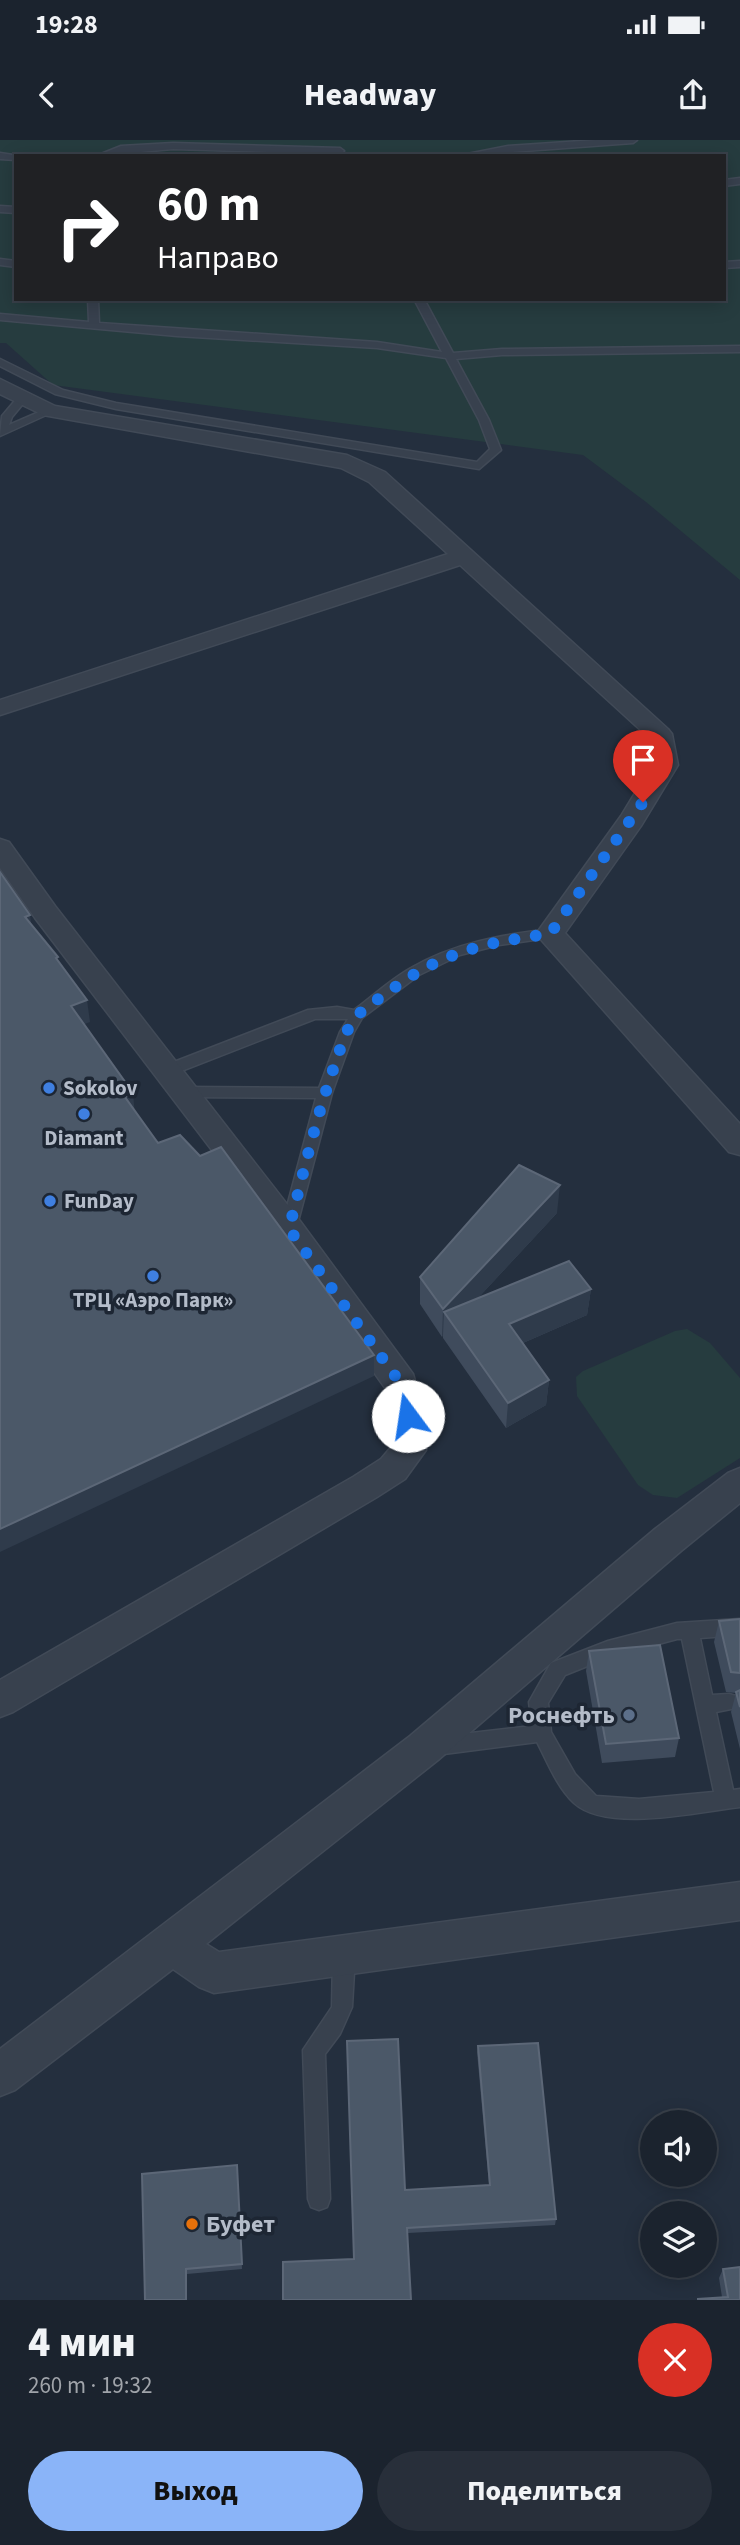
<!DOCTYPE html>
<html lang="ru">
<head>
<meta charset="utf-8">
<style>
  :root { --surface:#1b232e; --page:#282f3a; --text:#f1f3f6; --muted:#a0a4aa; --line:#39404a; --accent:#8ab4f8 }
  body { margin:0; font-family:"Source Sans 3",sans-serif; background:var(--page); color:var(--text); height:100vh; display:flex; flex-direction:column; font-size:26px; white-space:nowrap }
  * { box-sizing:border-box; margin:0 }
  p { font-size:23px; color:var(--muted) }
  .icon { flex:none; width:38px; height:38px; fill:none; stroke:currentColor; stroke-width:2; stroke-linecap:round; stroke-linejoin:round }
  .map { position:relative; height:2160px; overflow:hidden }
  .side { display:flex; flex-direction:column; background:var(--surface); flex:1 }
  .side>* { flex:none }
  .hud { position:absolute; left:14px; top:14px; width:712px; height:147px; border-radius:0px; box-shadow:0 4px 18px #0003,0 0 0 2px var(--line); background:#202124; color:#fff; overflow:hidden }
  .tools { position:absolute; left:640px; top:1970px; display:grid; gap:14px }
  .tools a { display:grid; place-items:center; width:77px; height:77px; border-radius:50%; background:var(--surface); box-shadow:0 4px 18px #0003,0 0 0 2px var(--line); font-size:35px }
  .pin { position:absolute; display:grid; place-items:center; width:60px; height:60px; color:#fff; margin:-72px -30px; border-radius:50% 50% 50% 0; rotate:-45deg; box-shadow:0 0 7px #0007 }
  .pin .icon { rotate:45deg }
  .me { position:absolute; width:77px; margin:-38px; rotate:346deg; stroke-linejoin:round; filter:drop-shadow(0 0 5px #0008) }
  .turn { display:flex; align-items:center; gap:24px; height:147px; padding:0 28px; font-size:32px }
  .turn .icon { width:91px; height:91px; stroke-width:2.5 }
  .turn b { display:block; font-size:49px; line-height:60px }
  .round { display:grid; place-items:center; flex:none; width:74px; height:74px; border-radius:37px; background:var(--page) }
  .overview { display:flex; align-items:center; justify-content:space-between; height:119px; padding:0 28px }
  h1 { font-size:42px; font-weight:800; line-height:52px }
  .primary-button { display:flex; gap:14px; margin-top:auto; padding:14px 28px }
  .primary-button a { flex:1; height:80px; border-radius:42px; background:var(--accent); color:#111; font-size:28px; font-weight:800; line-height:80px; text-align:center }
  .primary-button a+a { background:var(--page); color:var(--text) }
  .status { display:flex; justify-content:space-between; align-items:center; height:49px; padding:0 35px; background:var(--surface); direction:ltr }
  .status svg { height:19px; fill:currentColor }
  header { display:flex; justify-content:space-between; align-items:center; height:91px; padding:0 28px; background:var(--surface); font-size:32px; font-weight:800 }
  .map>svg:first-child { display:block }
</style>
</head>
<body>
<div class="status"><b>19:28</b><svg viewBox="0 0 49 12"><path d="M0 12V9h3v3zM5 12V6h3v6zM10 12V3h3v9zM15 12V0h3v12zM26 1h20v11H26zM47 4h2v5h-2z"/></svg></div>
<header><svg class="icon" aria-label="back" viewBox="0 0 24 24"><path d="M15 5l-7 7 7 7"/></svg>Headway<svg class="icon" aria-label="share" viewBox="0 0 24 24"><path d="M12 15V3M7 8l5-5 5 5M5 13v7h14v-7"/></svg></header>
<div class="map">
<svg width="740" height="2160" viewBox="0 0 740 2160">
  <rect width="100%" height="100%" fill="#242f3e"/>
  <g fill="#263c3f" fill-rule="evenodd">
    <path d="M0,0h740v440l-94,-78 -63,-47 -530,-70 -47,-42h-6zM16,16h708v143h-708z"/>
    <polygon points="687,1189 710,1203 740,1238 740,1318 677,1358 653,1355 638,1345 577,1256 576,1237 583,1231 675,1191"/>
  </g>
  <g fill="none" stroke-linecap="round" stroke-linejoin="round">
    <defs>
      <g id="service">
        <polygon points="596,0 637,0 633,3 457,16 508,6"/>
        <polygon points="173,3 340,8 344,11 340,14 173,9 96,16 121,6"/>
        <polygon points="0,13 20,16 16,16 16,20 0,19"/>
        <polygon points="740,38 740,44 724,46 724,40"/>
        <polygon points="0,66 16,67 16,73 0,72"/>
        <polygon points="0,119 16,121 16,127 0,125"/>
        <polygon points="740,121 740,127 724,128 724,122"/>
        <polygon points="88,159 98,159 99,183 377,202 442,212 414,159 424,159 453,213 502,209 740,206 740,212 502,215 456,219 489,280 501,310 479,329 116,269 55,254 0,226 0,219 63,250 116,263 477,322 490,309 479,280 446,218 377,208 177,196 0,180 0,174 89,182"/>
        <polygon points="18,257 27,259 12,277 9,285 46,269 55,271 0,296 2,276"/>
        <path d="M550,789l5,2 2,3 -2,3 -56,8 -39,10 -41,20 -57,43 -8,14 -22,61 -37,140h-12l-2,-4 35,-131 -134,-1 -7,-5 7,-5 137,1 21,-56 8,-13h-33l-144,56h-10l-2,-4 2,-4 147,-57 29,-3 17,3c19,-14 37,-31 57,-42 43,-25 90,-33 139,-39z"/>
        <path d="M740,1479v16l-40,3 12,57 17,-1 7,2 2,6 -2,6 -20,4 17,78 7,-1v18c-42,5 -133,26 -166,-4 -17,-16 -26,-40 -37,-61l-101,13 -7,-3 -3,-6 3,-6 7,-3 96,-11 -3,-24 22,-39 57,-22 69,-18zM677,1499h5l32,153 -75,7 -43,-3 -21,-22 -24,-42 -3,-29 17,-28 45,-18z"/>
        <polygon points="343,1806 350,1809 354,1832 352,1867 340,1894 325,1914 330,2059 327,2067 319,2070 311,2067 308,2059 303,1910 332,1867 333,1816 336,1809"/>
      </g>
      <g id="minor">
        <polygon points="0,239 55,266 347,315 385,332 668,589 672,594 678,625 641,686 565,793 740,984 740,1015 729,1012 536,794 621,676 652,625 647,596 460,425 0,575 0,560 448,414 369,342 341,328 43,275 0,254"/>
        <polygon points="0,699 9,702 55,766 300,1081 413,1234 425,1276 426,1310 405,1339 377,1357 13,1572 0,1577 0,1540 353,1337 381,1319 392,1306 391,1276 385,1248 278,1097 35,778 0,728"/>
        <polygon points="740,1328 740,1363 681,1411 438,1620 206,1804 219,1812 740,1742 740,1780 214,1853 199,1847 173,1829 15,1950 0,1956 0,1909 410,1596 655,1389 728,1333"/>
      </g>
    </defs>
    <use href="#service" stroke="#414a57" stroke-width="3"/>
    <use href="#minor" stroke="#414a57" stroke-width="3"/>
    <use href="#service" fill="#38414e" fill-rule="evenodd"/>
    <use href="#minor" fill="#38414e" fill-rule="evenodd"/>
  </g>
  <g fill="#3f4b5c">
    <polygon points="557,1073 478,1158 591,1149 587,1175 523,1203 549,1240 546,1265 506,1288 443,1198 443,1195 442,1197 420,1164 420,1137"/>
    <polygon points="740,1479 740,1609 731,1572 736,1553 726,1552 714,1502 719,1481"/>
    <polygon points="589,1511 679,1598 675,1617 602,1623 586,1531"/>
    <polygon points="478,1906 556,2079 555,2085 408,2093 354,2119 405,2050 489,2045 477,1912"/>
    <polygon points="237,2031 242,2129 187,2134 187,2160 145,2160"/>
    <polygon points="723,2129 740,2160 697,2160 698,2159 722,2157 719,2138"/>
  </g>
  <g fill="#2f3b4b">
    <polygon points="30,775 33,797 25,777"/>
    <polygon points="87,860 90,882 74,888 71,866"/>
    <polygon points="133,953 135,975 125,957"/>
    <polygon points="560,1045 557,1073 453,1185 444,1172 443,1195 442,1197 443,1169"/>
    <polygon points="591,1149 587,1175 507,1210 509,1184"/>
    <polygon points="374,1215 374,1236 0,1412 0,1389"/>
    <polygon points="549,1240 546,1265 506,1288 508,1263"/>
  </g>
  <g fill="#4b5868" stroke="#5c6777" stroke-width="2">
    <polygon points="0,732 30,775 25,777 58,817 56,818 87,860 71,866 133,953 125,957 158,1003 180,995 200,1016 221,1007 374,1215 0,1389"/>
    <polygon points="519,1025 560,1045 443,1169 420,1137"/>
    <polygon points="569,1121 591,1149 509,1184 549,1240 508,1263 444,1172"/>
    <polygon points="740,1479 740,1533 731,1532 719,1481"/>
    <polygon points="660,1505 679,1598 606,1604 589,1511"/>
    <polygon points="740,1550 740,1567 736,1552"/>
    <polygon points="398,1899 405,2050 490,2045 478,1906 538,1903 556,2079 407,2088 411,2160 283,2160 283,2122 354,2119 347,1901"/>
    <polygon points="237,2025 242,2124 186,2129 186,2160 145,2160 142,2034"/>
    <polygon points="740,2127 740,2160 698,2160 698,2159 728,2157 723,2129"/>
  </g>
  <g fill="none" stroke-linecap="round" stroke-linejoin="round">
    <path stroke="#1a73e8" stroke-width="12" stroke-dasharray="0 21.6" d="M408,1276l-7,-32 -112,-155c14,-55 27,-111 46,-165 6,-16 10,-35 22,-48 8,-9 20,-16 30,-23 52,-40 98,-51 163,-59l93,-132"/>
  </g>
  <g fill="#3f7fe0" stroke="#1d2633" stroke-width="2.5">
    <circle cx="49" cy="948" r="7"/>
    <circle cx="84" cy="974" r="7"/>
    <circle cx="50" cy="1061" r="7"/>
    <circle cx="153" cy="1136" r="7"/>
  </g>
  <circle fill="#5c6f8a" stroke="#1d2633" stroke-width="2.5" cx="629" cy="1575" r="7"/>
  <circle fill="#e8710a" stroke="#1d2633" stroke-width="2.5" cx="192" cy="2084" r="7"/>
  <g text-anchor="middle" stroke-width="7" stroke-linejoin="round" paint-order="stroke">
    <g font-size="21" font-weight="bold" fill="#b4bcc9" stroke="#1d2633" text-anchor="start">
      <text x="63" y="955">Sokolov</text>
      <text x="84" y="1005" text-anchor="middle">Diamant</text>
      <text x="64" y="1068">FunDay</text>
      <text x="153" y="1167" text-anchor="middle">ТРЦ «Аэро Парк»</text>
    </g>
    <g font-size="24" font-weight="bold" fill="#b4bcc9" stroke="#1d2633" text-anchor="end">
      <text x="615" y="1583">Роснефть</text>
      <text x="206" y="2092" text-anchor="start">Буфет</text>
    </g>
  </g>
</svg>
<div class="tools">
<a><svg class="icon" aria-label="sound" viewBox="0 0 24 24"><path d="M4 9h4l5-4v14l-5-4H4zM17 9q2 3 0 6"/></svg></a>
<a><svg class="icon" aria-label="layers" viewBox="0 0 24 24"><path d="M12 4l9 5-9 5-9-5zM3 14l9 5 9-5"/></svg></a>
</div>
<div class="pin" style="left:643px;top:662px;background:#d93025"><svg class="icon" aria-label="arrive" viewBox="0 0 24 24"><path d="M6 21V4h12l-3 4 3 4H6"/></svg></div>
<svg class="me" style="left:408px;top:1276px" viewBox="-20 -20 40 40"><circle r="19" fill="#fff"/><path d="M0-13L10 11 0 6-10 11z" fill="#1a73e8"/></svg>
<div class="hud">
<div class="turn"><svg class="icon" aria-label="right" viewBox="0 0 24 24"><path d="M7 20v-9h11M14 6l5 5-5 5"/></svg><div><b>60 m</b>Направо</div></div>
</div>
</div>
<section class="side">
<div class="overview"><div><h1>4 мин</h1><p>260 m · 19:32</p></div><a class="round" style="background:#d93025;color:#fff"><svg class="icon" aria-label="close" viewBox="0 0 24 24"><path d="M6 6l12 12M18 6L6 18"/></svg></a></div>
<div class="primary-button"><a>Выход</a><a>Поделиться</a></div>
</section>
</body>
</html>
